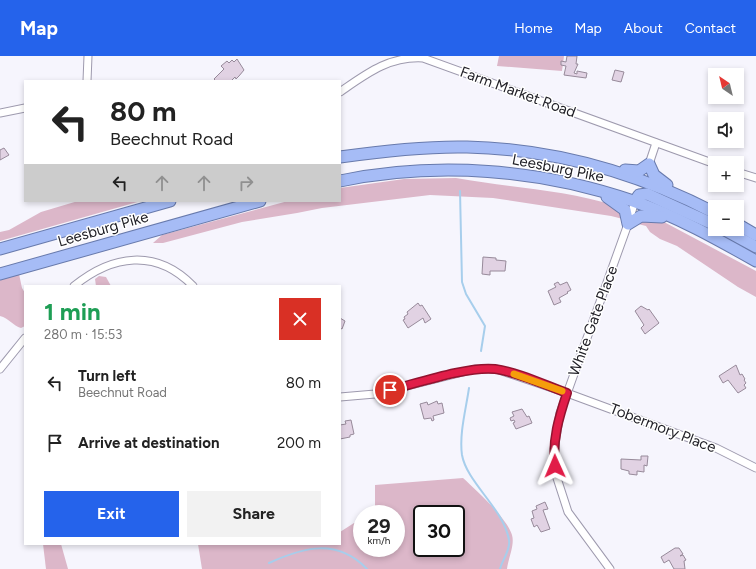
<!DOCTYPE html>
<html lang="en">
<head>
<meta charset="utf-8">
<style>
  :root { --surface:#fff; --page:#f2f2f2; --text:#222; --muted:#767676; --accent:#2563eb }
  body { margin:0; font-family:Figtree,sans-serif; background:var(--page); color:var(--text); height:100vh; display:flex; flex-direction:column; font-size:15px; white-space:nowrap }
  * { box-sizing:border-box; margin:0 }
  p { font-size:13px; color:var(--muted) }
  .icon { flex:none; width:22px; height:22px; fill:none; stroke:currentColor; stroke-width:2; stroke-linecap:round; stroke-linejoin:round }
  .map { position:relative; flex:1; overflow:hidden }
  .sheet { position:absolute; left:24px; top:229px; width:317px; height:260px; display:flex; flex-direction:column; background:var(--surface); border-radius:0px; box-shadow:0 2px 6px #0003 }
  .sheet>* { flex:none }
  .top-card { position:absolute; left:24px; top:24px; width:317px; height:122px; border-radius:0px; box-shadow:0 2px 6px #0003; background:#fff; color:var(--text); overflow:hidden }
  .needle { width:26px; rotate:325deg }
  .tools { position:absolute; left:708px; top:12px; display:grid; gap:8px }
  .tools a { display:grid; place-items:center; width:36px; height:36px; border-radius:0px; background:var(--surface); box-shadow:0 2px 6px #0003; font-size:20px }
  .speed { position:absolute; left:353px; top:449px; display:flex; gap:8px; font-size:20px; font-weight:700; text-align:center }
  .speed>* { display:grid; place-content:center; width:52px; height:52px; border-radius:50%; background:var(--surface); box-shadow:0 2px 6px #0003; line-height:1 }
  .speed small { font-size:10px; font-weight:400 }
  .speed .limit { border:2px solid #111; border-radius:6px; background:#fff; color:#111 }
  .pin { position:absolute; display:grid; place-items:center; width:34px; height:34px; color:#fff; margin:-17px; border:2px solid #fff; border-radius:50%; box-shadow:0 1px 4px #0007 }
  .me { position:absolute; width:44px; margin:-22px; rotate:359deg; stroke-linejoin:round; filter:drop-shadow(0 0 3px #0008) }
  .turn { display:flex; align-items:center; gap:14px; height:84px; padding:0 20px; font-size:18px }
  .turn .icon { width:52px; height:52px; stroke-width:2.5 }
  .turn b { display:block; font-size:28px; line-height:34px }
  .lanes { display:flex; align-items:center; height:38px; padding:0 20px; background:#0003; justify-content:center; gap:20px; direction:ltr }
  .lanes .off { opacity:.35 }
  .round { display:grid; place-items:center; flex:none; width:42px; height:42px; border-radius:0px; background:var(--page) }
  .head { display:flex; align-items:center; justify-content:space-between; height:68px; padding:0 20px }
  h1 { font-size:24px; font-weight:700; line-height:30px; color:#1e9e55 }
  .action { display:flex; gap:8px; margin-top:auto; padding:8px 20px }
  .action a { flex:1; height:46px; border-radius:0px; background:var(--accent); color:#fff; font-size:16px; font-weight:700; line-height:46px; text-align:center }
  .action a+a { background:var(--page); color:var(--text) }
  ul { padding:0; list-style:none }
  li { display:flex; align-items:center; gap:12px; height:60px; padding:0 20px }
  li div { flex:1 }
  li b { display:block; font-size:15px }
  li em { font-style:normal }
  header { display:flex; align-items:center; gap:24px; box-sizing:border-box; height:56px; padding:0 20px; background:var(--accent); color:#fff }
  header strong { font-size:19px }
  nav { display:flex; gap:22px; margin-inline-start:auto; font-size:14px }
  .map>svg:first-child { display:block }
</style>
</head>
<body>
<header>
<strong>Map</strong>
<nav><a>Home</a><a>Map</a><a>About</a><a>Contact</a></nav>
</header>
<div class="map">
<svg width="756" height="513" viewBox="0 0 756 513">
  <rect width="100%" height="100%" fill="#f6f5fd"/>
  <g fill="#dcb7c9" fill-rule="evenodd">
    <polygon points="499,0 564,0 562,15 497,10"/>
    <path d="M456,122c54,10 108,11 160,28l7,13 -12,-3 -118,-18 -63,-3 -108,13 -25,5 -55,9 -79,21h-10l9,-8 126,-34h52v-13l64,-9z"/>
    <polygon points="78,145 141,145 0,185 0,176 9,174 41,156"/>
    <polygon points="652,162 664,166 756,215 756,241 738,231 677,190 660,183 650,176 646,170 638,168 642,164"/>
    <path d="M19,218l3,14 3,5v33l-4,2c-8,-2 -12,-10 -21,-12v-37z"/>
    <polygon points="99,220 106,221 111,230 96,230 95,223"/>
    <path d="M463,422c13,12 44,40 49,57 3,10 -4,24 -5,34h-305l-4,-25h142v-12l14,-9 8,2v23h34v-34h-25l4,-5v-24zM422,458h34v34h-34z"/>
    <polygon points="43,488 61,488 68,513 46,513"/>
  </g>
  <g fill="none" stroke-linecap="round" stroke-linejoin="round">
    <g stroke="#a7ceec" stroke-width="2">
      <polyline points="460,135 462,226 466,238 485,270 481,295"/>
      <path d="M469,332c-3,21 -10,46 -7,67 5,28 42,54 47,85 2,10 -7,20 -9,29"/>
      <path d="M269,507c35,-16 68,-25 98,6"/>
    </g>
  </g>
  <g fill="#e1d2e3" stroke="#978a9a">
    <polygon points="567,0 577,0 576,8 578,8 574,17 577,18 577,15 587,17 586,22 564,19 566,10 561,9 561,5 566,6"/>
    <polygon points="237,3 244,14 239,20 236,23 235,21 232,24 233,25 216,25 214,23 224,13 221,10 227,5 229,7 232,4 234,6"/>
    <polygon points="615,14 624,16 621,26 612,24"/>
    <polygon points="4,92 9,99 0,104 0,94"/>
    <polygon points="483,201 496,202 496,204 506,205 505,215 490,215 490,219 482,218"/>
    <polygon points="558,226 560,229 567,226 571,234 567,236 568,237 559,242 561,246 554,249 548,235 556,231 554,228"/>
    <polygon points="418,247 420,250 422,249 431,263 425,267 423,262 408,272 403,264 405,263 404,261 408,258 407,256"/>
    <polygon points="641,250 648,254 649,253 659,267 645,278 641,272 644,269 635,255"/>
    <polygon points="340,262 345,265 342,273 340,272"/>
    <polygon points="736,309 740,319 742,318 745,323 744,324 746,327 744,329 746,332 738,337 728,324 723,327 719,320"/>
    <polygon points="437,345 438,348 442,347 444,357 433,360 434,364 432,365 431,362 424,363 420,348 427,346 428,349"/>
    <polygon points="522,353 527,361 529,360 532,367 516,373 513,367 515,366 514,364 511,365 510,362 514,360 512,356"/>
    <polygon points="351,364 354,378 350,379 350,381 340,383 340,369 346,368 345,365"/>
    <polygon points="641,400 648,400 647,410 644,409 644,416 637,415 637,419 629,418 629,415 621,413 621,403 641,404"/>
    <polygon points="545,446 548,453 543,454 550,473 541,476 537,469 534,471 531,463 534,462 532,455 537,453 536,450"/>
    <polygon points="675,492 679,492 683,498 680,500 683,499 686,504 684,505 685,513 674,513 669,504 664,507 661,501"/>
  </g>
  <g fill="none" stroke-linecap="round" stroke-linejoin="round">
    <defs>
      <g id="minor">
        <polyline points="87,25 88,0"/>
        <path d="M340,36c26,-18 49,-36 83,-34l292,106"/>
        <polyline points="0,57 25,52"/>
        <polyline points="649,108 656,87"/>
        <polyline points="737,116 756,122"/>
        <path d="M74,230c38,-31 82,-38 119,0"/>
        <polyline points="0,313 25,282"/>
        <polyline points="340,341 375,338 475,313 496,313 567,337 716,392 756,412"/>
        <polyline points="610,513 568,456 556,419 554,393 560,357 628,168 635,145"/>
      </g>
      <g id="trunk">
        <path d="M340,101c42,-6 85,-11 127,-10 87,2 171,26 248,66"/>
        <polyline points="625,114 639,115 649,108 654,119 667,129"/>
        <path d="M340,125c97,-20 200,-12 293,20 43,15 84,38 123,60"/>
        <polyline points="607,141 625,154 628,168 641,160 662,161"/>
        <polyline points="635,145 639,139 647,138 715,169"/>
        <polyline points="737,168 756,179"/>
        <polyline points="723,173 756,191"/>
        <polyline points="0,193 170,145"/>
        <polyline points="0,218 260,145"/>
      </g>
    </defs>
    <use href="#minor" stroke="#9e9aae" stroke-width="9"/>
    <use href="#trunk" stroke="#687aac" stroke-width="13"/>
    <use href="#minor" stroke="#fff" stroke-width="7"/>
    <use href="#trunk" stroke="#a6bcf6" stroke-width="11"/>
  </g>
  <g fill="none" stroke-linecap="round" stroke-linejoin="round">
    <defs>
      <path id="route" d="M390,334c28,-7 78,-24 105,-21 23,3 50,16 72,24 -8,24 -15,47 -12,73"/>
    </defs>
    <use href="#route" stroke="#92132f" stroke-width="10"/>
    <use href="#route" stroke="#e11d48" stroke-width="7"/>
    <polyline stroke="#f59e0b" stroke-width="7" points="514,318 562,335"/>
  </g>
  <g text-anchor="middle" stroke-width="3" stroke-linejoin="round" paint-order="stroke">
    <g font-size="15" fill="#212027" stroke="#fff">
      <text transform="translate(518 36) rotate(20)" y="5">Farm Market Road</text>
      <text transform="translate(558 112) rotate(11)" y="5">Leesburg Pike</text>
      <text transform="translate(103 173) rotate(-16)" y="5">Leesburg Pike</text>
      <text transform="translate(593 265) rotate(-70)" y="5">White Gate Place</text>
      <text transform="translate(663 372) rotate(21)" y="5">Tobermory Place</text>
    </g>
  </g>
</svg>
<div class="tools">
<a><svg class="needle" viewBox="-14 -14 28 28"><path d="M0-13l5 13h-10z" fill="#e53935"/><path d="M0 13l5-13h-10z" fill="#767676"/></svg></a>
<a><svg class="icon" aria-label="sound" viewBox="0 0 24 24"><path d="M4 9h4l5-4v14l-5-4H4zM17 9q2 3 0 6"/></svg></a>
<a>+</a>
<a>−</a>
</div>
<div class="speed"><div>29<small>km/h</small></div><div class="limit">30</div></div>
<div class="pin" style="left:390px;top:334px;background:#d93025"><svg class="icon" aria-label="arrive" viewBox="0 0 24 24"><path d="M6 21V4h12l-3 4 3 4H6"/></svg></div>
<svg class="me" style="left:555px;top:410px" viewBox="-20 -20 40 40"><path d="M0-17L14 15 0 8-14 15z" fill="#e11d48" stroke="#fff" stroke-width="4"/></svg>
<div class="top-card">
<div class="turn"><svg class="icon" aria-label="left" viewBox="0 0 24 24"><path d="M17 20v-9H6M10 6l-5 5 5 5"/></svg><div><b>80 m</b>Beechnut Road</div></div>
<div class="lanes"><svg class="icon" aria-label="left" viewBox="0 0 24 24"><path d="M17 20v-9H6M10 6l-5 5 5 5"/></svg><svg class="icon off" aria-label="ahead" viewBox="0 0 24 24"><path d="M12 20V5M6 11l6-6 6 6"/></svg><svg class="icon off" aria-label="ahead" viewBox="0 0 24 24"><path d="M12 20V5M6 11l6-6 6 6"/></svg><svg class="icon off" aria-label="right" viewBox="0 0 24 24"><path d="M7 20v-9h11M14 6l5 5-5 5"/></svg></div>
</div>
<section class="sheet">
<div class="head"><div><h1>1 min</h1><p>280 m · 15:53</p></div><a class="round" style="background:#d93025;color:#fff"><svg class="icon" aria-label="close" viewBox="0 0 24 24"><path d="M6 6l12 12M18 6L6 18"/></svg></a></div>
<ul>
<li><svg class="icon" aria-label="left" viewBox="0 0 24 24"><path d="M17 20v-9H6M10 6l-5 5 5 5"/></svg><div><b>Turn left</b><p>Beechnut Road</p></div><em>80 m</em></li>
<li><svg class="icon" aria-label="arrive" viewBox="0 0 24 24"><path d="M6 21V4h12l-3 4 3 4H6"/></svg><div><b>Arrive at destination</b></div><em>200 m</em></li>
</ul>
<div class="action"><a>Exit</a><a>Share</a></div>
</section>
</div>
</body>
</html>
